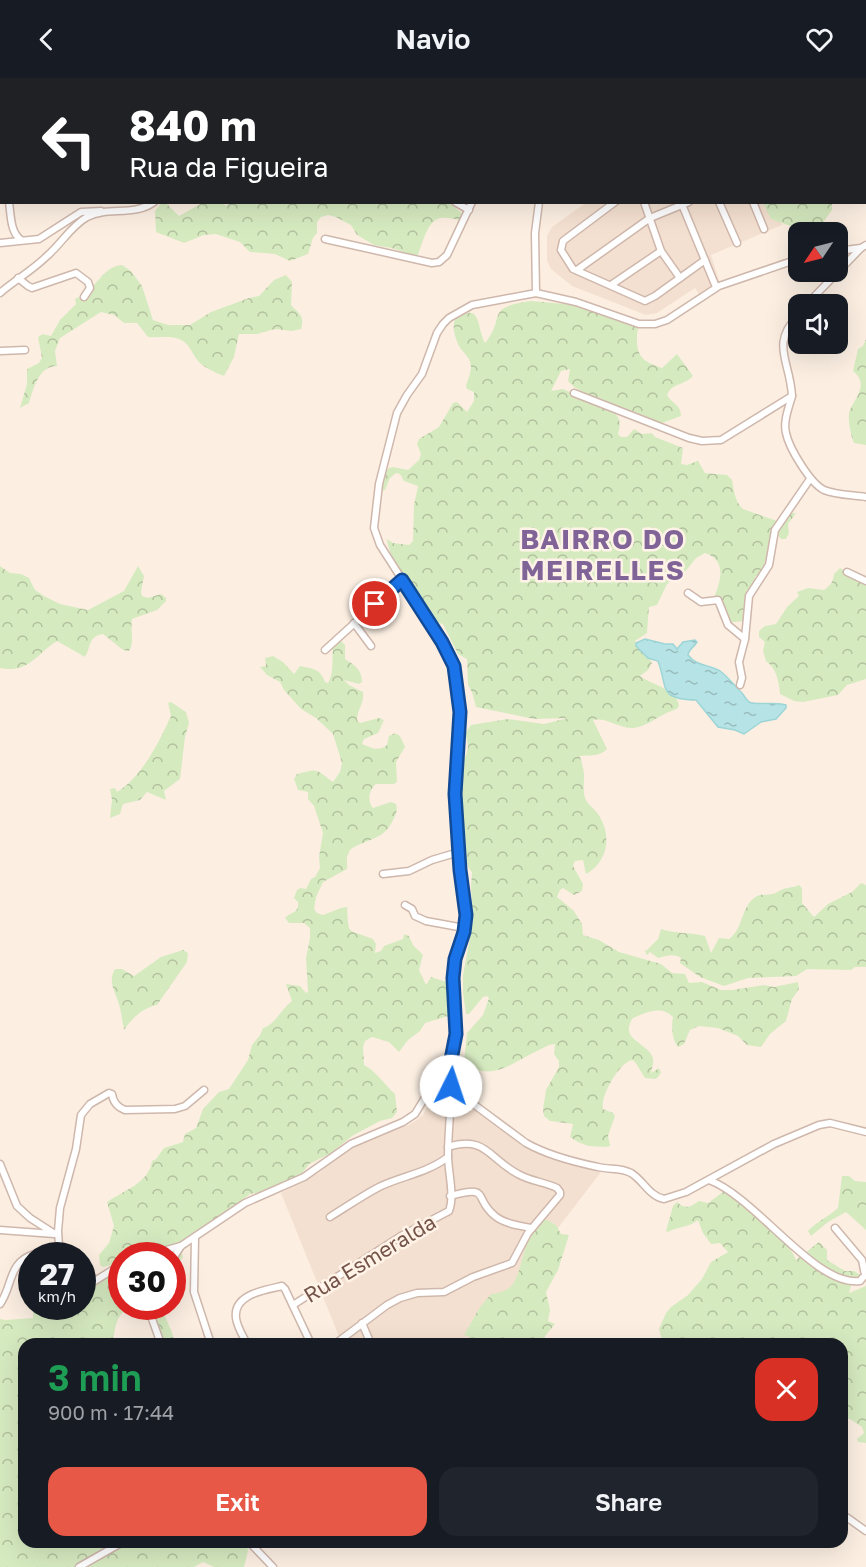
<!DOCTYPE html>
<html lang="en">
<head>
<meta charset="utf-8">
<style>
  :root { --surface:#171b24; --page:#20242c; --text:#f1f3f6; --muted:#9ea1a6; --accent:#e75846 }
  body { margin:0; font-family:"Golos Text",sans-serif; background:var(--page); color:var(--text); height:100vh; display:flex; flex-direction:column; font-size:22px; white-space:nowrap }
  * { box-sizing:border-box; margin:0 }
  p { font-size:20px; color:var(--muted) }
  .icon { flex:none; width:33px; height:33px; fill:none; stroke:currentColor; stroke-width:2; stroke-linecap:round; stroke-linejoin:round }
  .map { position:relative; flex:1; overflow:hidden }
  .details { position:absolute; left:18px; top:1260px; width:830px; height:210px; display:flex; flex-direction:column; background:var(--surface); border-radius:18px; box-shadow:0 6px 24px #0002 }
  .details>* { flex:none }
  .banner { position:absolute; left:0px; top:0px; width:867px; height:126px; box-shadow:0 6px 24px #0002; background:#202124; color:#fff; overflow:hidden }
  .needle { width:39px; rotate:235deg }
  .tools { position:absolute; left:788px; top:144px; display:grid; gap:12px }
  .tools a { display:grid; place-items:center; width:60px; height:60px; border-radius:12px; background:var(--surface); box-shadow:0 6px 24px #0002; font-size:30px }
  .speed { position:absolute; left:18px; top:1164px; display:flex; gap:12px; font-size:30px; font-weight:700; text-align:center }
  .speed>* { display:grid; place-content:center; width:78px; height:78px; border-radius:50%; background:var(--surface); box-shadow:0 6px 24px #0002; line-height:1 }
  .speed small { font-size:15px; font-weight:400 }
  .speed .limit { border:9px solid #d22; background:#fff; color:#111 }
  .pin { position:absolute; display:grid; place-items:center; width:51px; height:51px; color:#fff; margin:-26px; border:3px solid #fff; border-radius:50%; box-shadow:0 2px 6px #0007 }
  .me { position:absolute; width:66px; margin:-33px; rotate:4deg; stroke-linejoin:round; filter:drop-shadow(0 0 4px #0008) }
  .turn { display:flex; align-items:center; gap:21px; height:126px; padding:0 30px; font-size:27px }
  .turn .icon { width:78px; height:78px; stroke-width:2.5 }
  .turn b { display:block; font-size:42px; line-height:51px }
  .round { display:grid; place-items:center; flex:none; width:63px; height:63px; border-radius:18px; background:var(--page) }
  .headline { display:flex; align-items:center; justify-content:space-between; height:102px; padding:0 30px }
  h1 { font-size:36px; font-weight:600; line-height:45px; color:#1e9e55 }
  .primary-button { display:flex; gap:12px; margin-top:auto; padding:12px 30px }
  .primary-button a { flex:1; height:69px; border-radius:18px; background:var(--accent); color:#fff; font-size:24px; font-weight:600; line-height:69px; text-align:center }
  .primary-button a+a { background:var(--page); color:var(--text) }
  header { display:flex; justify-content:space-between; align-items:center; height:78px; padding:0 30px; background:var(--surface); font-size:27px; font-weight:600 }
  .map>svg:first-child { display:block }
</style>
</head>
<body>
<header><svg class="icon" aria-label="back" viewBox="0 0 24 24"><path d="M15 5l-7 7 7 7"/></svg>Navio<svg class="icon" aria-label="heart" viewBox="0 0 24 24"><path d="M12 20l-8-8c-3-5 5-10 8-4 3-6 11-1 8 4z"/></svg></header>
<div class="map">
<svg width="866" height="1489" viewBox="0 0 866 1489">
  <defs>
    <pattern id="forest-crowns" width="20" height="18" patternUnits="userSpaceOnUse" patternTransform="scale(1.5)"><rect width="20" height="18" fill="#d6eac0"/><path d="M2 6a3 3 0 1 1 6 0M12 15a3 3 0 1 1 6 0" fill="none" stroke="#b2c09e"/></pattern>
    <pattern id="water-ripples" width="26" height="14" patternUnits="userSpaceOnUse" patternTransform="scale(1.5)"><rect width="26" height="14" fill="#b6e4e6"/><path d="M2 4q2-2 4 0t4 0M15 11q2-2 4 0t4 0" fill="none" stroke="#99bbbc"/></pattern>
  </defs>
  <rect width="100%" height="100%" fill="#fcefe2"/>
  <g fill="#f4e0d0">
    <polygon points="587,124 771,125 782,147 711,177 719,203 699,216 695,210 657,235 646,237 572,208 551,191 547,183 547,158 552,149"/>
    <polygon points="452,996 468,1025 528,1070 601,1094 469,1266 342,1266 281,1115 320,1094 334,1082 376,1056 409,1047 415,1043 423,1037 432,1017 441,1005"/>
  </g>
  <g fill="url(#forest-crowns)">
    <polygon points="273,0 487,0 488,1 272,2"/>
    <polygon points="666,0 866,0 866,31 866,2"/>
    <path d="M162,124l4,1 13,13 25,-14 19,1 3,3 3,-4h219l21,17c-10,3 -18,-2 -28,-1 -14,1 -19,28 -24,39l-25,-9 -18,-3 -17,-10 -6,-10 -15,-8 -8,-2 -7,2 -4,5v11l-4,5 -5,16 -18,7 -15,-7 -25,-2 -10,-10 -24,-8 -12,1 -20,8 -28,-11 -1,-21z"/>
    <polygon points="763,125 832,125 832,132 816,154 804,154 802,149 793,149 771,141"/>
    <path d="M122,187l9,6 11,15 11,34 15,5h22l21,-13 38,-14 10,-2 15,-16 12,-5 6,7 -1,23c8,9 14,10 10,24l-9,2 -17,-2 -18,5h-18l-5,23 -10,19c-8,-3 -19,-8 -25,-14 -7,-7 -8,-17 -18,-22 -9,-5 -23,-2 -33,-3l-11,-14h-13l-10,-8 -13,-3 -41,26 -5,13 2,15c-18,0 -23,21 -28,37l-9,5 7,-24v-15l12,-6 3,-5 -4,-21 5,-3 8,2 9,-16 16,-16 -1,-5c21,-8 27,-33 47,-34z"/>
    <path d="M531,223l44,4 41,14 24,6c-3,5 -3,9 -3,15 0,19 9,22 25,28l15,-14 16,22c-9,10 -20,6 -26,19 5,9 14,9 14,21l-27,10h-8l-72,-39 -6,-6 2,-12 -9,2 -10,20 12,-2 49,22c9,6 9,14 6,23l3,3h6l7,-8 8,5 10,-1 3,4 28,11 -2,16 6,1 11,-4 7,12 22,2 5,5c2,11 3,22 11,29l37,13 12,-9h4l-8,11 1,9 -3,6h-5l-5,-7 -14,44h-7v16l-6,12 -4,17 -20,2 -2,-4v-14l-9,-8c7,-16 13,-37 -9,-44l-9,5 -12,15 -17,11 -10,21 -8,2 -2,26 -12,8c3,10 13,13 17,22l-4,7 -8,6c11,9 37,12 39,30l-2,3c-16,4 -28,17 -43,19 -15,1 -27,-11 -41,-8l14,29c-7,8 -18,6 -27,7 1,6 4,12 4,19 0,7 -1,16 1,23 3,8 11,11 15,19 12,21 7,45 -14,57l-3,-14 -8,1 -2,5 10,18 -1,7 -8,4 -11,-7 -3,2 -3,7 17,14 8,13 1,11 16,5 20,12 42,12 11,9 13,1 4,9 13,-1 19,8h11l32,-5 10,2 24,-5 1,7 -7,10 -6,22 -16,13 -9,13 -14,-2 -9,-9 -20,-8 -19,-2 -9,4 -6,14 -6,3c-6,-8 -7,-20 -5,-30 -12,-12 -26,-5 -40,1 -15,22 15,24 20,40 1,5 -1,10 -2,15l8,-5 2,5 -5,6 -11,-1 -10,-16 -3,-2c-13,3 -32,36 -29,49l10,4 2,3 -7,20 2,10 -4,1 -18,-1 -10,-4 -8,-5 3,-13 -23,-3 -6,-5 -1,-7 3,-19 13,-23v-6l-5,-7 1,-10c-7,0 -11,4 -18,7 -24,11 -47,33 -73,11l3,-29 16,-18 6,-17 -2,-2 -4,1 -14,17h-3l-3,-21v-18l10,-54 -2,-34 1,-15c-13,-11 -12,-89 -9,-108 1,-6 5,-12 5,-18 0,-5 -3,-9 -2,-14l5,-7 37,-6 36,5 24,-6 -34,1 -58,-12 -4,-15 -4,-7 -1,-26 -9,-5 -15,-30c-5,-1 -8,-2 -11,-7 -5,-6 -7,-15 -11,-21 -12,-18 -32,-35 -34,-57l6,4 16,2 4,-4 1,-36 4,-19 -14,-5 -4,-7 -4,-1 -6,5 -5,12 -3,1c-3,-8 1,-17 7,-23l4,-1 15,3 11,-10 2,-6 -4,-10 2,-5 20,-12 14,-24 4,-1 10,10 7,-11v-9l-7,-3 -1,-3c2,-8 7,-16 4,-24 -2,-7 -8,-10 -11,-16 -4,-8 -8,-21 -3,-28 26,-16 20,8 29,25 22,-27 -2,-35 46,-42z"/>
    <path d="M866,261v106l-12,-2c-3,-6 -6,-22 -5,-29 1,-10 17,-24 10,-36 -1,-3 -4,-5 -6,-7l5,-22 5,-3z"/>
    <path d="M0,488l10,7 11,1 8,4 6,12 9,6 16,8 28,6 36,-19 14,-25 6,10 -3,16 1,4 6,2 13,-4 5,4v3l-9,9 -25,9c-2,11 3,23 -3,32l-6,-1 -20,-16c-15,2 -12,14 -18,23l-28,-16c-21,13 -28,33 -57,27z"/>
    <path d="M840,490l26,16v95l-19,6 -9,10 -35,7 -9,-1 -14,-7c-1,-13 -4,-26 -14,-33l-3,-10 2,-9 -6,-5v-6l6,-5 11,-2 11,-17 12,-11 -2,-4 11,-4 16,2c7,-5 9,-8 10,-16z"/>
    <path d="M339,561l6,6v14c9,6 17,10 17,23l-3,2 -15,-4 5,5 14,7c2,10 -6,18 -6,28l3,3 19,-5 5,2 -6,13 -14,6 -2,5c10,4 16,8 25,1l2,-9 6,-3 5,3 5,11 -9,15 1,20 -3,2h-18c-7,5 -9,18 -3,24l18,-6 5,2c2,7 0,11 -4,18 -9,19 -28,17 -42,28l-3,6v13l-24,13 -7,15 -2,12 3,4 6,2 18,-7 6,-1c2,30 -1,21 26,32l3,5 -1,9 6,-2 3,-5 19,-7 1,-5 5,2 4,9 10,10 -4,15 7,15 5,-8 19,6 3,11v17l-5,5 -23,7 -5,8 -12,9 -9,12 -10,-10 -17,-5 -7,4 -2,6 1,18c12,6 21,20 31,29l2,18 -5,6 -12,3 -28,15 -21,17 -22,11 -9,12 -26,13 -24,5 -8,6 -4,6 -62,46 6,2 1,3 -10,13 -1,-14h-50l-1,7 -18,4 -3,-2 -1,-10 10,-12 5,-17 -7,-24c16,-11 42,-19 45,-41l4,-2 8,-11 19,-6 2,-8 11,-6 7,-19 16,-17 10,-3 19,-29 4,-15 8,-10 3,-7c13,-4 18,-19 29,-27l-6,-17 14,2 6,7 2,-1 -2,-34 4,-20v-10l-6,-5h-15l-4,-5c6,-7 14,-4 13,-16l-4,-4 3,-8 3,-2 6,1 5,-10 4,-2 5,-9 -1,-11 4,-24 -9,-27 -6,-7v-7l-10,-2 -4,-11 3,-5c23,-6 18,-5 36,8l7,-10 2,-9 -9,-29 -17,-16 -15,-9 -17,-19 -4,-8 -13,-7 -7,-8 6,-1 -1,-8 8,-2 10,6 11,12 6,-8c13,3 20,2 25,16l3,1c7,-10 3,-29 6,-43z"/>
    <path d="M171,624l15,10 3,11 -4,14 -5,42 -16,12 2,9 -19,-8 -7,8 -17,4 -3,10 -10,4 2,-18 -2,-11 5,-1 2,4c25,-15 42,-50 54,-76l-3,-13z"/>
    <path d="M861,805l5,2v82h-11l-4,3 -44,-1 -11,7 -48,2 -24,8 -24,-9 -20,-14 1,-5c-7,-5 -15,-2 -23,0l-8,-6 -3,3 -3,-5 2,1 12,-12 3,-10c14,5 29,3 44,7l6,17 8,-15 10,1c13,-8 12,-31 25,-41 6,-5 11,-2 18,-4 3,0 6,-3 9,-4 6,-3 12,-2 18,-5l3,3v15l12,14 14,-13 24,-12z"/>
    <path d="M183,872l5,3 -1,9 -30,43c-14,3 -25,13 -33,25 -2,-10 -3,-20 -6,-29 -4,-11 -10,-21 -3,-32h7l12,7 27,-19z"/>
    <path d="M842,1098h7l6,5 11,1v48l-20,-18 -18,10 -17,14 -3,-5c8,-9 21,-15 30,-23z"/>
    <path d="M735,1112l4,13c18,9 50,38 57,57l23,-18 8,8v10l18,11h9l8,5 -10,7 -3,10 17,-7v157l-8,-1 -1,-3 7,-6 -2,-6 -12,-8 -8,-1v-74h-179l-4,-15 7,-16 5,-6 17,-12 14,-16 9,-17 17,-10 -8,-9 -9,1 -8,-11 -5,-13c-10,8 -19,6 -30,12l-2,-1 7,-25 4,-4c9,8 13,5 22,-1l9,2 15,-11z"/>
    <path d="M545,1141l11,6 5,9 8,1 -11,35 -12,22 4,18 -2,11 7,3 -10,12 -1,5 -10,3h-68l4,-7 -6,-2 16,-28 11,-13c8,-1 17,-3 22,-10 12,-20 10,-51 32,-65z"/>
    <path d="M121,1189l1,39 20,1c-28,0 -25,18 -30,37h-88v198h222l2,9 -4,16h-30l-11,-5 -9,5h-194v-248l6,1 27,-2v-9l-10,-19 6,1 2,-17 1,32 15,1 7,6 9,-6 19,-1 1,-16z"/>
    <path d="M147,1229h15c3,13 11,23 13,37h-10l-5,-8 -10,-29z"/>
  </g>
  <path fill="url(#water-ripples)" stroke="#9dd5d7" stroke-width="1.5" d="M645,561l20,5h8l4,5 6,-7 12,-2 2,2c-3,5 -9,8 -9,13 9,12 21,9 32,16 7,5 14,14 20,20 4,3 5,8 9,11 8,4 26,-1 37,3v3l-10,11 -15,3 -17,12 -9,-4 -17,-3 -22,-27c-38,-1 -28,-12 -38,-39l-10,-3 -12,-12v-3z"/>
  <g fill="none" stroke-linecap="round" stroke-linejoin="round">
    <defs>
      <g id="minor">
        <polyline points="208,0 209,2"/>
        <polyline points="626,0 626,2"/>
        <polyline points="632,0 632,2"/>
        <polyline points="651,0 658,2"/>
        <polyline points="62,2 62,0"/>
        <polyline points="146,2 147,0"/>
        <polyline points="248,2 248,0"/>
        <polyline points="296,2 297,0"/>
        <polyline points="602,2 605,0"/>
        <polyline points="2,82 2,87"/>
        <path d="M9,124c2,13 1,30 12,38"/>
        <polyline points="455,124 469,132"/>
        <polyline points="615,124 563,163 561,172 573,191 645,223 655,218 705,182"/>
        <polyline points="644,124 661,173 680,200"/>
        <polyline points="681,124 716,209"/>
        <polyline points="719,124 737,165"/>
        <polyline points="753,124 764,151"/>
        <polyline points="325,161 432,185 439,184 447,177 472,124"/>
        <polyline points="0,165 39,161 81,134 101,133"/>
        <polyline points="837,173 861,170 866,167"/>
        <polyline points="577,192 650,140 689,124"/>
        <polyline points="18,200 28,208 32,210 76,195 88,204 90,210 84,219"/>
        <polyline points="611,207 661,173"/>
        <path d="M0,215c15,-13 33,-23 47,-37 14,-12 24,-30 40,-39 22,-11 46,0 67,-15"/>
        <polyline points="536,215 535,155 539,124"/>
        <polyline points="807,226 861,170"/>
        <polyline points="0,273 25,272"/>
        <path d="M574,315l115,45 13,3 19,-1 71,-44c-2,-36 -22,-51 6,-81"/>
        <path d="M792,318c-3,11 -9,25 -6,37 3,15 24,50 38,57 12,5 29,5 42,7"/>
        <polyline points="847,494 866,503"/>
        <polyline points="688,515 701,524 718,522 728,547 745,561"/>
        <polyline points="354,545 371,568"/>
        <polyline points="325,572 402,502"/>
        <polyline points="740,607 742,600 739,584 745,561 749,518 769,487 775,452 810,401"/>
        <polyline points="383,796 409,793 432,782 459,774"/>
        <polyline points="405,827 412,831 415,838 426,843 464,850"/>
        <path d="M451,985l10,23 11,17 54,40c21,12 48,19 72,24 12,3 22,0 33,6 12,7 18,23 33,26l22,-7 88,-48 45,-19 11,-2 36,9"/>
        <polyline points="0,1086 17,1128 30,1140 55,1156"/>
        <path d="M709,1102c47,17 106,107 151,101l5,-6 -3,-15 -27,-32"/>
        <path d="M450,1118c42,-11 22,1 45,20 10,8 25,10 37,12"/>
        <path d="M330,1139c16,-10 32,-21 49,-30 23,-11 48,-14 69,-30"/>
        <polyline points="0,1152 54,1156"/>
        <polyline points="195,1159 194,1214 211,1266"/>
        <path d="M55,1178l4,-10 -1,-15 2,-23 16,-59 5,-34 9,-11 19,-11 3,1c1,8 5,13 13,16l50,-1 10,-3 19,-16"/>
        <polyline points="145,1178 181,1168"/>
        <polyline points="172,1182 181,1168 245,1125 304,1099 351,1066 403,1044 415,1036 432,1008 442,997 449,992 456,956 453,900 455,881 464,854 466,837 460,792 455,716 460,634 454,588 442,564 380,467 374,450 379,406 397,335 407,317 422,296 437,255 443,246 449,240 472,227 536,215 576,224 639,246 655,246 667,242 719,208 798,181"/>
        <polyline points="82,1211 122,1186"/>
        <path d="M0,1226c13,-18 8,-42 34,-50 7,-2 12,-2 19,2"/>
        <path d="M293,1227l108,-69 48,-25c6,-16 -1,-38 -1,-56 0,-28 5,-57 1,-85"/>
        <polyline points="152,1228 151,1238 161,1266"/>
        <polyline points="362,1245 371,1266"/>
        <path d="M247,1266c-4,-8 -10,-17 -11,-26 -3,-24 29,-28 46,-32l3,3 26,55"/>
        <path d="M335,1266l52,-39 13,-7 17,-5 27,-1 29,-15 39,-14 16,-30 32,-38v-3l-3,-4c-13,-6 -27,-7 -39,-14 -29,-15 -32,-39 -70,-27"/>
        <polyline points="842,1436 866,1453"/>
        <polyline points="249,1464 273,1489"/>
        <polyline points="79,1489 123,1464"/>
      </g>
    </defs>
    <use href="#minor" stroke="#cfb7ac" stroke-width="9"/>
    <use href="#minor" stroke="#fff" stroke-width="6"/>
  </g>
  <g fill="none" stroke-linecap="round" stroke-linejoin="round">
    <defs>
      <polyline id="route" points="375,526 402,502 442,564 454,588 460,634 455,716 460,792 466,837 464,854 455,881 453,900 456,956 449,992 451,1008"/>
    </defs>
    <use href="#route" stroke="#114b97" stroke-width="15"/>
    <use href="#route" stroke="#1a73e8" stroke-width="10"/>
  </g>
  <g text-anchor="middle" stroke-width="5" stroke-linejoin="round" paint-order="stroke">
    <g font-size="21" fill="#745348" stroke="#fff3e8">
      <text transform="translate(370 1181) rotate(-31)" y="7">Rua Esmeralda</text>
    </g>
    <g font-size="27" font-weight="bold" letter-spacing="1.5" fill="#806497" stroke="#fff3e8">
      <text x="603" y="471">BAIRRO DO<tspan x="603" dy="31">MEIRELLES</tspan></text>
    </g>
  </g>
</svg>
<div class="tools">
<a><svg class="needle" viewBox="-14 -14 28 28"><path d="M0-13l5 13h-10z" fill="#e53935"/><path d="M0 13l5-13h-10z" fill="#9ea1a6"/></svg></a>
<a><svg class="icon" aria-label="sound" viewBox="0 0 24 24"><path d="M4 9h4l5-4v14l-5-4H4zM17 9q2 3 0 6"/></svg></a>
</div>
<div class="speed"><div>27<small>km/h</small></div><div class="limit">30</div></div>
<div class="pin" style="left:375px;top:526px;background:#d93025"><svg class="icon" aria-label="arrive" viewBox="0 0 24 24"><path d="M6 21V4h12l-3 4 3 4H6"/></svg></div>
<svg class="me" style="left:451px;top:1008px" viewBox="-20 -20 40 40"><circle r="19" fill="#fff"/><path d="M0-13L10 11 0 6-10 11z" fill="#1a73e8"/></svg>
<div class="banner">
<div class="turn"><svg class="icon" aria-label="left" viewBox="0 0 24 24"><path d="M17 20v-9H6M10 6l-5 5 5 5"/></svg><div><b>840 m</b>Rua da Figueira</div></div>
</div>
<section class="details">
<div class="headline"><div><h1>3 min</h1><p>900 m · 17:44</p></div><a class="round" style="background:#d93025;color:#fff"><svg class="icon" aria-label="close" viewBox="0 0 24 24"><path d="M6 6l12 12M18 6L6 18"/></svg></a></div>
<div class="primary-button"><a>Exit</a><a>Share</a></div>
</section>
</div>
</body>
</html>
